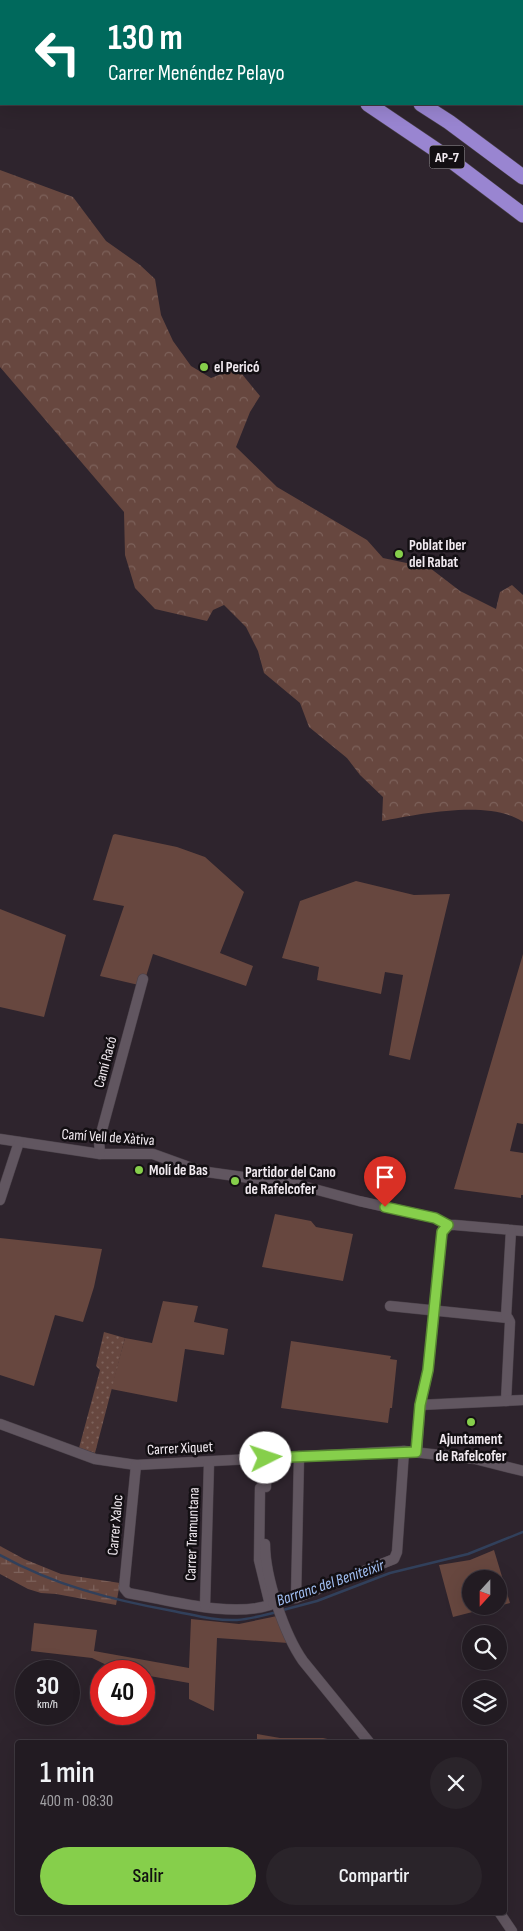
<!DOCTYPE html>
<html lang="es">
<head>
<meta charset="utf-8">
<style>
  :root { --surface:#221b22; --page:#2a242a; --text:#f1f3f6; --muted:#a2a1a5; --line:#3f3940; --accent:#86cf4b }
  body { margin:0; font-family:"Sofia Sans Condensed",sans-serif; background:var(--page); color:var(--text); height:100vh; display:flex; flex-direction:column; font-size:19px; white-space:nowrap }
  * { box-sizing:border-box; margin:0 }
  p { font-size:16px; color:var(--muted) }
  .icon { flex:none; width:28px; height:28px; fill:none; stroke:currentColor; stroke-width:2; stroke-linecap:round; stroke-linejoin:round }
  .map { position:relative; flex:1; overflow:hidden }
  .details { position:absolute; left:15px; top:1740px; width:492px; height:175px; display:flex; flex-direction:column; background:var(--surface); border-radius:5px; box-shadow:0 5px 20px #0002,0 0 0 1px var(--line) }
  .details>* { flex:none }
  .hud { position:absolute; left:0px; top:0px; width:524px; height:105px; box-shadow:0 5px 20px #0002,0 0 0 1px var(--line); background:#00695c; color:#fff; overflow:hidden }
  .needle { width:32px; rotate:201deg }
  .buttons { position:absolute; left:462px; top:1570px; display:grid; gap:10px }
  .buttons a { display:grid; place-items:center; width:45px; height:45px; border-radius:50%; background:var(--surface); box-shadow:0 5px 20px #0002,0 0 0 1px var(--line); font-size:25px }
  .speed { position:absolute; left:15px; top:1660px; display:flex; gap:10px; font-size:25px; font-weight:700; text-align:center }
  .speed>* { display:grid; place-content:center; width:65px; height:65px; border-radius:50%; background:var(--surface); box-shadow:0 5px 20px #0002,0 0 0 1px var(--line); line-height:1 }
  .speed small { font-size:12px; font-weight:400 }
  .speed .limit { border:8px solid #d22; background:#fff; color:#111 }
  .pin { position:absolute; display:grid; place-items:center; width:42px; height:42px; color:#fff; margin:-51px -21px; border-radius:50% 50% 50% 0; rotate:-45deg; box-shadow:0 0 5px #0007 }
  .pin .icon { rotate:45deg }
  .me { position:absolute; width:55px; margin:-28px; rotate:86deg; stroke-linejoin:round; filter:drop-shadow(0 0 4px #0008) }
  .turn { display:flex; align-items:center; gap:18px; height:105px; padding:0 25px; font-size:22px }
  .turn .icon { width:65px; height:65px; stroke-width:2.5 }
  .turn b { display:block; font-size:35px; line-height:42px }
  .round { display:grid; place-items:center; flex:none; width:52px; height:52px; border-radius:26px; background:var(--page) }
  .overview { display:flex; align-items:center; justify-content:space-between; height:85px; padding:0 25px }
  h1 { font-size:30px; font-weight:600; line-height:38px }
  .button { display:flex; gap:10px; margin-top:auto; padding:10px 25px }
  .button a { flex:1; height:58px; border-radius:30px; background:var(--accent); color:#111; font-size:20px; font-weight:600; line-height:58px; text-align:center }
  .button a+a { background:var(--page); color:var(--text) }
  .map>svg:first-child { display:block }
</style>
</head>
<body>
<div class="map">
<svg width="523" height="1931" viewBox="0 0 523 1931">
  <defs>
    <pattern id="forest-crowns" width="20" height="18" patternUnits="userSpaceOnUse" patternTransform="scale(1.25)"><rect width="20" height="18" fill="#67473f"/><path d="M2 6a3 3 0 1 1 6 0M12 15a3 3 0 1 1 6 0" fill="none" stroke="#7d625b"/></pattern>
    <pattern id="wetland-marsh" width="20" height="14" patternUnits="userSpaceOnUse" patternTransform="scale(1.25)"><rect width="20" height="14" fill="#67473f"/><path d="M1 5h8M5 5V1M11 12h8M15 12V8" fill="none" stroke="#7d625b"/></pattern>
    <pattern id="garden-dots" width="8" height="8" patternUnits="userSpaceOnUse" patternTransform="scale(1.25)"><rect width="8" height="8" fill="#67473f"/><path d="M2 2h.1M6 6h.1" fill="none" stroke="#7d625b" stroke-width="1.8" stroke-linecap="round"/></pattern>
  </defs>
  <rect width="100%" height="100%" fill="#2e242d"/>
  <g fill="#67473f">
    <polygon points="115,834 177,847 205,857 244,892 220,953 253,966 246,986 153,954 143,986 100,976 124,906 93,900 113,835"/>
    <polygon points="356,881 414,895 450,894 410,1060 389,1055 403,975 385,972 381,994 317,980 319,967 282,958 300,901"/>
    <polygon points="0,909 66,935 44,1017 0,1007"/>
    <polygon points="523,954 523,1124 517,1123 510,1151 523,1153 523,1195 521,1195 521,1198 454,1189"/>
    <polygon points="275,1214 311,1221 316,1227 353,1234 343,1281 262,1267"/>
    <polygon points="0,1238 102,1249 94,1287 83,1322 55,1315 34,1386 0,1375"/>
    <polygon points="163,1301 198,1306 194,1322 228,1329 224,1355 185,1349 177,1402 111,1389 125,1338 152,1343"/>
    <polygon points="291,1341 391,1356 390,1359 397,1360 392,1408 390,1408 388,1423 281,1408"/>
    <polygon points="494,1550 510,1603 499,1606 499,1579 471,1579 471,1606 496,1606 453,1617 439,1565 470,1560"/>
    <polygon points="277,1616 288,1643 217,1638 214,1711 189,1699 189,1683 144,1675 144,1671 115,1669 92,1658 31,1651 34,1623 97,1630 94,1651 189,1668 191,1619 239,1624"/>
    <polygon points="257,1734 280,1738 323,1738 341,1742 257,1742"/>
  </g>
  <path fill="url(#forest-crowns)" d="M0,170l73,27 33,44 34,24 15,14 6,36 12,26 18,25 20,12 26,-10 23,28 -10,16 -14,35 41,40 90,53 16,18 47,10 30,23 36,18 4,-17 12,-7 11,10v227c-33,-23 -104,-8 -141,-1l1,-24 -23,-22 -13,-17 -38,-31 -9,-24 -36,-30 -6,-22 -12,-24 -22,-22 -11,5 -6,11 -52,-12 -20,-21 -10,-33 -1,-43 -124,-145z"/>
  <polygon fill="url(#wetland-marsh)" points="0,1546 24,1559 61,1574 120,1583 116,1605 56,1594 41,1593 28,1589 0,1574"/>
  <polygon fill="url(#garden-dots)" points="104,1332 125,1338 95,1453 79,1448 100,1370 96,1366"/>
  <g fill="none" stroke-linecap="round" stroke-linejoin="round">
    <g stroke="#31405b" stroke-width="2.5">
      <path d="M0,1555c54,30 112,45 173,56 21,4 42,10 64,9 14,-1 27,-5 40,-8"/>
      <polyline points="283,1610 317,1601 390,1573 468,1554 523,1532"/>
    </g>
    <defs>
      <g id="minor">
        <polyline points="0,1139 100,1154 153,1154 200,1171 299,1185 359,1201 435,1218 447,1225 455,1225 523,1231"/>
        <polyline points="100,1154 99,1141 143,979"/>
        <polyline points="0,1200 19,1142"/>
        <polyline points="390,1306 508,1318 510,1322 506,1401"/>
        <polyline points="506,1317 511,1230"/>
        <polyline points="420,1405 523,1400"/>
        <polyline points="0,1424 95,1459 136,1465 404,1451 475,1459 523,1471"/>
        <polyline points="417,1452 420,1405 428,1371 442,1232 447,1225"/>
        <polyline points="266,1458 266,1487"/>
        <path d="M136,1465l-12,123 4,5c42,7 102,25 142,12l-11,-45 1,-72 6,-5"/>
        <path d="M265,1544c0,33 19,90 38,117l66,81"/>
        <polyline points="296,1598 299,1456"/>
        <polyline points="273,1603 281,1599 296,1598 394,1559 397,1552 404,1451"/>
        <polyline points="205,1606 209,1462"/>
        <polyline points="499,1912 512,1931"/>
      </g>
      <g id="highway">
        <polyline points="167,0 170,1"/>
        <polyline points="230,0 233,1"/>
        <polyline points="368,104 445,156 523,215"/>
        <polyline points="421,104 449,122 523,177"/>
      </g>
    </defs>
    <use href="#minor" stroke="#4b424a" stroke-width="11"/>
    <use href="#highway" stroke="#4b424a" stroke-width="16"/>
    <use href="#minor" stroke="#615660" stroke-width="10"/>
    <use href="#highway" stroke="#9985d1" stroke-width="15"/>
  </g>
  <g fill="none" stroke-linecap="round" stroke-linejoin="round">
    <defs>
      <polyline id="route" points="266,1458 416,1452 420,1405 428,1370 442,1232 448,1225 435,1218 385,1207"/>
    </defs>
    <use href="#route" stroke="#578731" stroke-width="12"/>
    <use href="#route" stroke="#86cf4b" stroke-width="9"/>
  </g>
  <g fill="#86cf4b" stroke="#130f13" stroke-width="2">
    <circle cx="204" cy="367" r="5"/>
    <circle cx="399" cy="554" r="5"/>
    <circle cx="139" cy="1170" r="5"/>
    <circle cx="235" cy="1181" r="5"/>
    <circle cx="471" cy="1422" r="5"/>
  </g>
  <g text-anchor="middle" stroke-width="5" stroke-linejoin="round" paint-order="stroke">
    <rect fill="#130f13" stroke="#aea8ae" stroke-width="1" x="429.5" y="145.5" width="35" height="23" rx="4"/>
    <g font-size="14" font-weight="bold" fill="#f1eaf0">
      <text x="447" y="162">AP-7</text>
    </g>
    <g font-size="15" font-weight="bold" fill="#f1eaf0" stroke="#130f13" text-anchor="start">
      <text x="214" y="372">el Pericó</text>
      <text x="409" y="550">Poblat Iber<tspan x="409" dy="17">del Rabat</tspan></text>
      <text x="149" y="1175">Molí de Bas</text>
      <text x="245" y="1177">Partidor del Cano<tspan x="245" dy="17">de Rafelcofer</tspan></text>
      <text x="471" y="1444" text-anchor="middle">Ajuntament<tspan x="471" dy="17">de Rafelcofer</tspan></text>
    </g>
    <g font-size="15" fill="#f1eaf0" stroke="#130f13">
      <text transform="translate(105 1062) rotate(-75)" y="5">Camí Racó</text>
      <text transform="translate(108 1137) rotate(4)" y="5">Camí Vell de Xàtiva</text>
      <text transform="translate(180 1448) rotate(-3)" y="5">Carrer Xiquet</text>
      <text transform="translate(115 1525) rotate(-85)" y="5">Carrer Xaloc</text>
      <text transform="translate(192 1534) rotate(-88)" y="5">Carrer Tramuntana</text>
    </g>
    <g font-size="16" font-style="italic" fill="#a2c0f4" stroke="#130f13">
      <text transform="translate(330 1582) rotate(-19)" y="6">Barranc del Beniteixir</text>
    </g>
  </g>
</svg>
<div class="buttons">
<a><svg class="needle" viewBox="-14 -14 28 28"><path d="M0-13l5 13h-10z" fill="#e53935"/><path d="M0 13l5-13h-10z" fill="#a2a1a5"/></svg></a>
<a><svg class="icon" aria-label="search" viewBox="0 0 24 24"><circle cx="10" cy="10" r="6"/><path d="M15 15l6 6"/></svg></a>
<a><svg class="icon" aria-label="layers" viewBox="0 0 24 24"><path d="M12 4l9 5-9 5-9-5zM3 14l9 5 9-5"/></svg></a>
</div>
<div class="speed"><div>30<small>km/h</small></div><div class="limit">40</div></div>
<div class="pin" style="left:385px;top:1207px;background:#d93025"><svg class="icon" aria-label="arrive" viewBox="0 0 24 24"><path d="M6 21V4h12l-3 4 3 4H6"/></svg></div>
<svg class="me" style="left:266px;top:1458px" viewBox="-20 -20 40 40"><circle r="19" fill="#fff"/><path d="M0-13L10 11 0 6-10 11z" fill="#86cf4b"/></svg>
<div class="hud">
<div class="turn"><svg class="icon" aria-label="left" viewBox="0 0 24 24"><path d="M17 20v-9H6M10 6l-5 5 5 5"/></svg><div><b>130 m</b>Carrer Menéndez Pelayo</div></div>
</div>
<section class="details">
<div class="overview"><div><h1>1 min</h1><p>400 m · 08:30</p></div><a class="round"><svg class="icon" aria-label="close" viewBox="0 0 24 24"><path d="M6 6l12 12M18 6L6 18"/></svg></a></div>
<div class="button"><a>Salir</a><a>Compartir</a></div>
</section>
</div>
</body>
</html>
